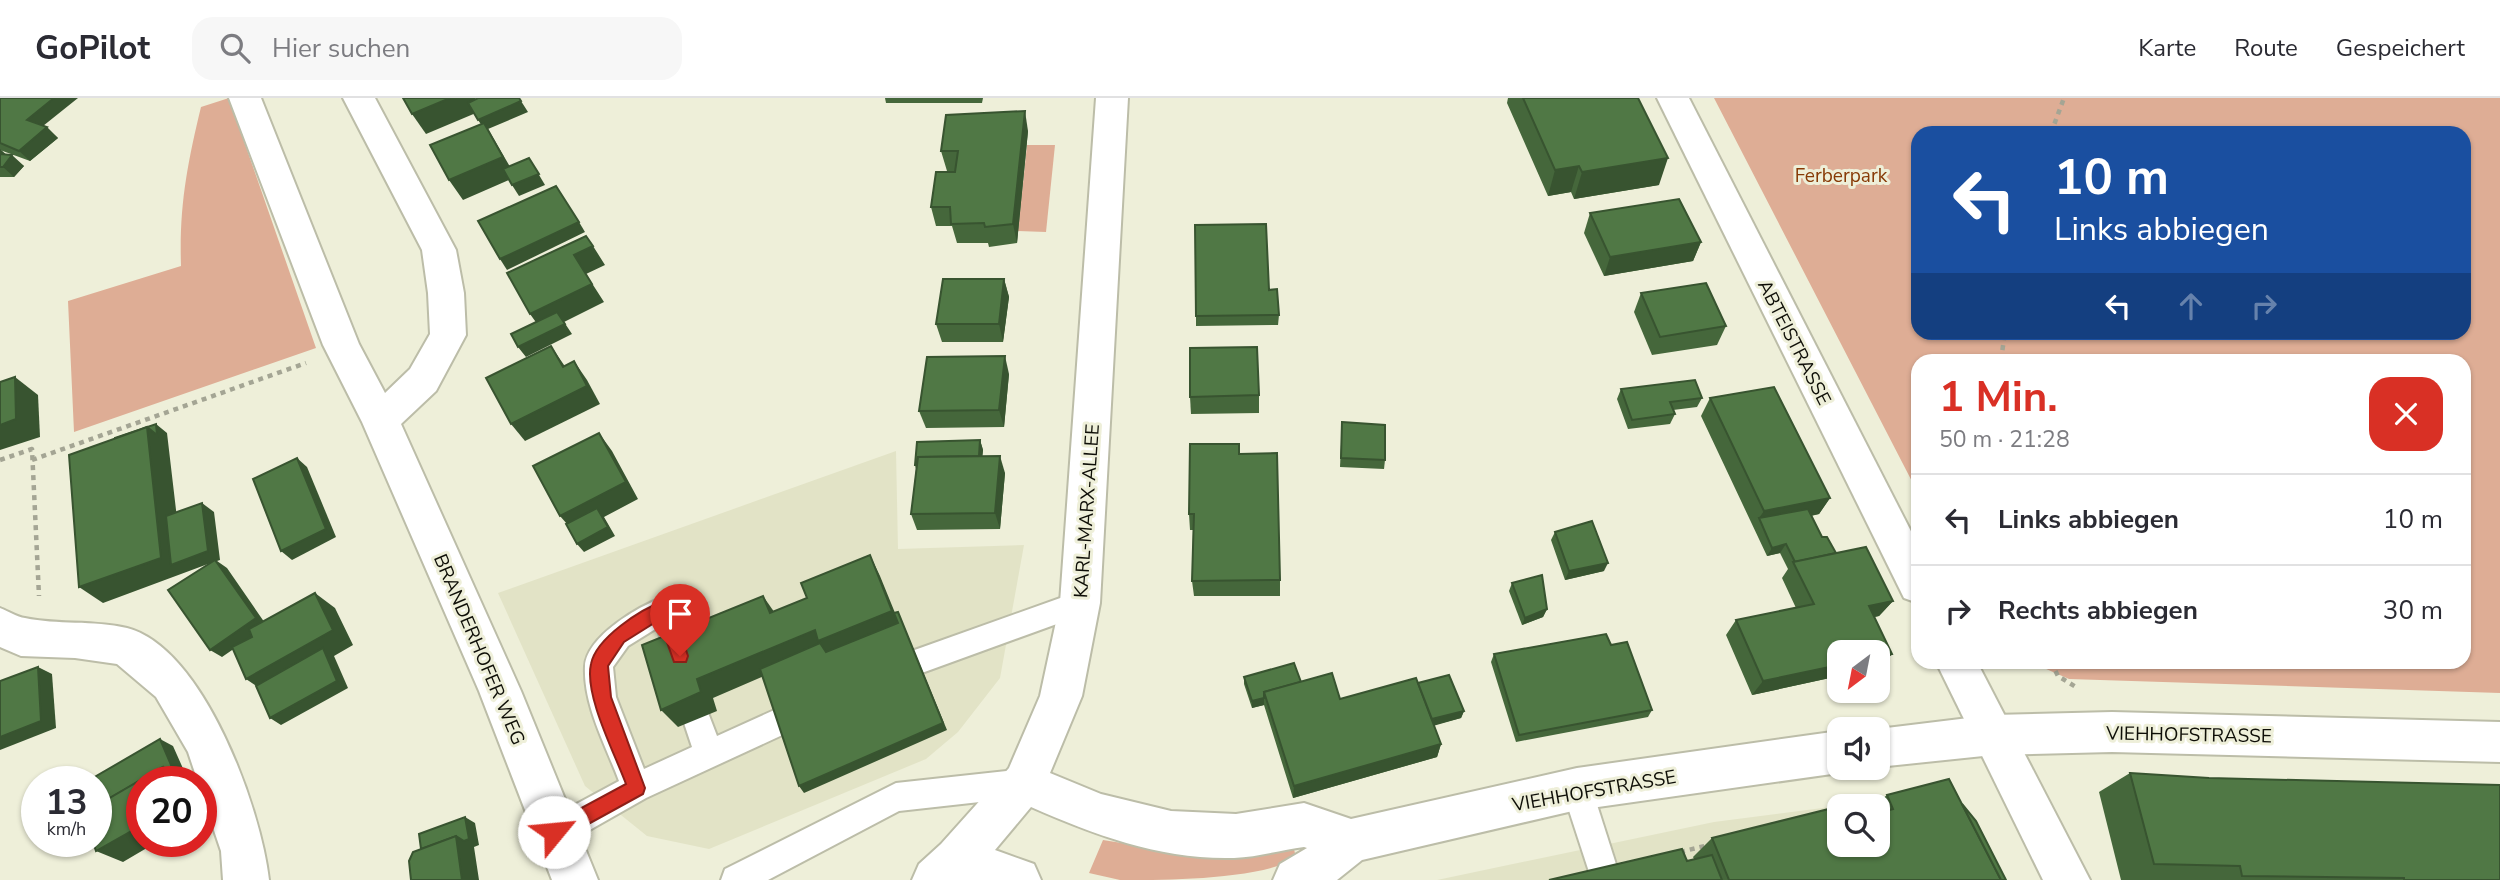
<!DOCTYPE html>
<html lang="de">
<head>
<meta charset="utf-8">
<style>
  :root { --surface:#fff; --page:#f7f7f7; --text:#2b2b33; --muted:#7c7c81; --line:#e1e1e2; --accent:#d93025 }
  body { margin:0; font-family:"Nunito Sans",sans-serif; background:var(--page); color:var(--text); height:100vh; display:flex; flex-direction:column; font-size:26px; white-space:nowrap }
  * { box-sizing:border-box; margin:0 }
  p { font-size:23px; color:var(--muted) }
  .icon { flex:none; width:38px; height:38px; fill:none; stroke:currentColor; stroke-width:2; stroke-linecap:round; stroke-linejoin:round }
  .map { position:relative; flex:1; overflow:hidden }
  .drawer { position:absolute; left:1911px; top:256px; width:560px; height:315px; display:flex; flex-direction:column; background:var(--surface); border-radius:21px; box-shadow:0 2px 5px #0004 }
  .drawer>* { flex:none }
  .guide { position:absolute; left:1911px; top:28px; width:560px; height:214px; border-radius:21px; box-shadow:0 2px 5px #0004; background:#1a4fa0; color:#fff; overflow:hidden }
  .needle { width:46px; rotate:212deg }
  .buttons { position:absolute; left:1827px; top:542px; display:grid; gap:14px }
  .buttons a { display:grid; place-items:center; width:63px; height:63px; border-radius:14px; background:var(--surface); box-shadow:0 2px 5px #0004; font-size:35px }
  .speed { position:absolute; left:21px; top:668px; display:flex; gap:14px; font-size:35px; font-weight:700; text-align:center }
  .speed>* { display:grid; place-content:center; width:91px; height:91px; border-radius:50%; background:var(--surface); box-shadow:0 2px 5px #0004; line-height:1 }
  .speed small { font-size:18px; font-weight:400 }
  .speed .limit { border:10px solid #d22; background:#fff; color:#111 }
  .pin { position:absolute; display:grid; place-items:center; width:60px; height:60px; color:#fff; margin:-72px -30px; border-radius:50% 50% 50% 0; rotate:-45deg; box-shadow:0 0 7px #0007 }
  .pin .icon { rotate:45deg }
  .me { position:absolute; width:77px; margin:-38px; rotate:62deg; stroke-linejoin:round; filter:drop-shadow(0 0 5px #0008) }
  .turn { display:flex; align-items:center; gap:24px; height:147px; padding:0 28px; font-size:32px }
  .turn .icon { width:91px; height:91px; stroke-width:2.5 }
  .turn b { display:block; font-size:49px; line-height:60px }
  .lanes { display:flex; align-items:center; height:66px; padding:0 28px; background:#0003; justify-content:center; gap:35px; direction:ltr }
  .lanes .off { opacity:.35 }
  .round { display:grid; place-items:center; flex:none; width:74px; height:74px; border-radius:21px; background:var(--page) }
  .summary { display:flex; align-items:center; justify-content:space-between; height:119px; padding:0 28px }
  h1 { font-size:42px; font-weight:700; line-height:52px; color:var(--accent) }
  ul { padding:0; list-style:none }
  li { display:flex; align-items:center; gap:21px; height:91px; padding:0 28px; border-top:2px solid var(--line) }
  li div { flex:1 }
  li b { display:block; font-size:26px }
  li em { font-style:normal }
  header { display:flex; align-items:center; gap:42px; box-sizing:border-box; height:98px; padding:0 35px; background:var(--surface); border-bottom:2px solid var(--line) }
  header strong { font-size:33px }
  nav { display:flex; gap:38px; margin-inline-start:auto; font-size:24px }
  .search { width:490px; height:63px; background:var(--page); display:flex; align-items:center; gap:18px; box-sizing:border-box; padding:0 24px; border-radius:21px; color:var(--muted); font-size:26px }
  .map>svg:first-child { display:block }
</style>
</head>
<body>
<header>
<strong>GoPilot</strong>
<div class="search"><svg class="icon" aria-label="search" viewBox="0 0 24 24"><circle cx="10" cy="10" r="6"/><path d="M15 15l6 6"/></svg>Hier suchen</div>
<nav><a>Karte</a><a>Route</a><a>Gespeichert</a></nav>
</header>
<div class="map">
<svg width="2500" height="782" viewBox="0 0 2500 782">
  <rect width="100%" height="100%" fill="#eeefd9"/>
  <g fill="#e2e3c6" fill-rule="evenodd">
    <polygon points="896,353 898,451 1024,447 1000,580 958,634 926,661 709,751 647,738 585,688 498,495"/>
    <path d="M1938,695l60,87h-561l277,-58zM1839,709h39v38h-39z"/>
  </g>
  <g fill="#dead95" fill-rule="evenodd">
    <path d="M229,0l87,250 -242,84 -6,-131 113,-35c-2,-59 6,-101 20,-159z"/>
    <path d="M1714,0h786v595l-431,-14 -39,-17h434v-302h-546v133zM2464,35v199h-546v-199z"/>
    <polygon points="1027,47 1055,47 1046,134 1018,133"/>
    <path d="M1103,742l93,15 89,-8 9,2 2,9c-36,22 -133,22 -176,22 -10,-2 -21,-5 -31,-7z"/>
  </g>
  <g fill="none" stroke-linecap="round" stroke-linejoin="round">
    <defs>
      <g id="lane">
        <polygon points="1080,493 1090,496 1094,505 1090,514 919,576 909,572 905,563 909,554"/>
        <path d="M664,499l10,3 20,56 -4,9 -10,4 -10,-4 -13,-37 -29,18 -15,21 3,30 28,72 48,-22 -9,-27 4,-10 10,-4 10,4 10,26 64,-29 10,4 4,10 -4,10 -145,67 -81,46 -11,4 -11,-4 -4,-11 4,-11 76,-41c-13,-35 -36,-76 -34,-115 2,-30 54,-60 79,-69z"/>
        <polygon points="1024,671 1034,675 1039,685 1034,695 1024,699 899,713 768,782 721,782 725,771 896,685"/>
        <polygon points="1577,677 1587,681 1592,691 1621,782 1591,780 1562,691 1567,681"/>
      </g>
      <g id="street">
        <polygon points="229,0 261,0 359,246 385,295 410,271 430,236 428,195 422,152 343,0 375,0 456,152 464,195 466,237 436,293 401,326 521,593 598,782 552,782 479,593 362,324 323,247"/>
        <polygon points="1657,0 1689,0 1918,447 1918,505 1904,500"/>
        <path d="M0,510c8,3 17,9 25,10 32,7 68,2 102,10 77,20 134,181 142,252h-46l-2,-29 -20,-59v-10h-3l-10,-30 -32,-55 -39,-33 -42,-6 -54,-2 -21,-9z"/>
        <polygon points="1936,564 1977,564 2090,782 2043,782"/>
      </g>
      <g id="secondary">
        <path d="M1096,0h32l-28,505 -18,93 -32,77 51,21 70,17 65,3 68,-11 47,16 226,-51 262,-37v37h11l-11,5 -262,37 -215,50 -25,20h-64l7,-16 27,-16 -3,-1c-23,3 -47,10 -70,11 -72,2 -137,-22 -203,-51l-36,43 39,14 7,16h-129l7,-16 22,-20 68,-76 31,-72 20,-93z"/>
        <polygon points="2112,614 2500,624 2500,664 2112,654 1993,657 1878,669 1878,632 1870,632 1993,617"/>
      </g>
    </defs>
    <use href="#lane" stroke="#bcbda8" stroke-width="4"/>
    <use href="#street" stroke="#bcbda8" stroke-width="4"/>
    <use href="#secondary" stroke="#bcbda8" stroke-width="4"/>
    <g stroke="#a4a594" stroke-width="4.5" stroke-dasharray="5 5" stroke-linecap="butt">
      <polyline points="2051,35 2064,0"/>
      <polyline points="2001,262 2005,234"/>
      <polyline points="0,362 32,351 39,498"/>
      <polyline points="32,362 306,265"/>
      <polyline points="2051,564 2058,578 2076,589"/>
      <polyline points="1860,709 1882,703"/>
      <polyline points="1680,754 1709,747"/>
    </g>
    <use href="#lane" fill="#fff" fill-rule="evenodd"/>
    <use href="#street" fill="#fff" fill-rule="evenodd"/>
    <use href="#secondary" fill="#fff" fill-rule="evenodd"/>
  </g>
  <g fill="#45673b" fill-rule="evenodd">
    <polygon points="0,0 44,28 58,40 30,63 0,52 5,56 24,68 14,79 0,79"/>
    <polygon points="885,0 983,0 982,5 886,5"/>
    <polygon points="1508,0 1638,0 1659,87 1574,101 1571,94 1548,98 1507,5"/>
    <polygon points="1028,33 1017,145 989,149 988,145 957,145 952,128 936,128 931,109 955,74 955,73 947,73 941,53"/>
    <polygon points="1590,115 1701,144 1693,163 1604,178 1584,135"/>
    <polygon points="1004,181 1009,199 1003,244 942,244 936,226"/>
    <polygon points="1269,192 1279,217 1278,227 1196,228 1196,218"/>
    <polygon points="1641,195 1726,228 1717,247 1652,257 1634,214"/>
    <polygon points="1009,276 1004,329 926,330 919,313"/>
    <polygon points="1774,289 1830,400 1819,416 1811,418 1822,439 1827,439 1836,455 1866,449 1893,503 1879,518 1874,519 1892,556 1878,570 1878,555 1839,555 1839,578 1752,597 1726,537 1736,522 1796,510 1782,480 1788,471 1780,455 1767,458 1701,318 1710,300"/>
    <polygon points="1621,291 1702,300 1697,309 1673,312 1675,316 1670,326 1628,331 1617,301"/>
    <polygon points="1259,297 1259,315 1191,316 1190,299"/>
    <polygon points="1342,324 1385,362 1384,371 1340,369"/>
    <polygon points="980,342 983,352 982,358 1005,375 1000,431 917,432 911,416 916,371 915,367"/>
    <polygon points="1240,356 1280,482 1280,498 1194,498 1192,483 1193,432 1190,432 1189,416"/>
    <polygon points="1555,434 1604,473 1565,482 1551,442"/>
    <polygon points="1512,485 1547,511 1543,519 1522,527 1509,493"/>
    <polygon points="1611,547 1652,612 1648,619 1516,644 1491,564 1494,556"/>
    <polygon points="1244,579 1301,584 1340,601 1418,585 1464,613 1461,620 1434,627 1441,646 1437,659 1293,700 1264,607 1252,610 1244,586"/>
    <polygon points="2130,675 2209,680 2500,782 2121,782 2099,694"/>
    <path d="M1949,681l13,25 14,17 30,59h-457l133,-31 5,12 7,-2 -1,-2 19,-19 157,-39 4,7 14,-11zM1839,709h39v38h-39z"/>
  </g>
  <g fill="#385430">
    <polygon points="54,0 78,0 38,32 27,22"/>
    <polygon points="450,0 475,0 483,12 426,36 412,16"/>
    <polygon points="521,3 528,14 488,31 516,79 463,102 449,82 485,32 478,22"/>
    <polygon points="1025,13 1028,33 1017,145 1013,126"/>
    <polygon points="47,29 58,40 30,63 19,53"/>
    <polygon points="0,51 10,60 12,57 24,68 14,79 3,69 0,60"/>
    <polygon points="529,60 545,87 519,98 512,87"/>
    <polygon points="1668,60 1659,87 1574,101 1582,74"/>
    <polygon points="1579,68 1571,94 1548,98 1555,72"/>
    <polygon points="579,124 585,134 507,172 500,161"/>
    <polygon points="1701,144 1693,163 1604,178 1610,159"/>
    <polygon points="593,148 605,167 586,176 604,204 564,224 572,236 526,259 518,249 543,234 530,216 574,157"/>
    <polygon points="1004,181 1009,199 1003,244 999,226"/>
    <polygon points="551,248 564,267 576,287 563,269"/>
    <polygon points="1005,258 1009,276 1004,329 999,312"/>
    <polygon points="574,263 587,282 600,306 525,343 511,326"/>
    <polygon points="15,279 38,297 40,339 0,352 0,327"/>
    <polygon points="156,326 167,335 182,463 202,405 214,414 220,462 217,463 227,470 267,528 222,559 210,552 216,463 103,505 79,489 147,329"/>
    <polygon points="599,335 612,353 638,401 604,419 615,438 584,454 577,446 574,434 560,418"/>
    <polygon points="980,342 983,352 981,376 978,367"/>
    <polygon points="1000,358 1005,375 1000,431 995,415"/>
    <polygon points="297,360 307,369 336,439 292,462 281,453"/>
    <polygon points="1830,400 1819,416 1762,427 1759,420 1764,413"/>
    <polygon points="1786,446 1780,455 1767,458 1772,450"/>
    <polygon points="870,457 880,478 902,532 830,562 824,552 713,600 717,613 678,629 661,612 697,581"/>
    <polygon points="1608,465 1604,473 1565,482 1569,473"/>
    <polygon points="315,495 335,510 353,547 334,558 348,590 281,627 270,620 267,595 246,581"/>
    <polygon points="763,498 777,518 770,515"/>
    <polygon points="1893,503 1879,518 1856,523 1869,508"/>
    <polygon points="1547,511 1543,519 1522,527 1525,520"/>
    <polygon points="898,514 947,632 804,695 799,688 943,625"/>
    <polygon points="1892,556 1878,570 1878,559"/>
    <polygon points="1839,567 1839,578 1752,597 1763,583"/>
    <polygon points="38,569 52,576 56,630 0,652 0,639"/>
    <polygon points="1264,600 1264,607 1252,610 1252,603"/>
    <polygon points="1464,613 1461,620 1426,630 1428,623"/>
    <polygon points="160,641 173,648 189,684 158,684 163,669"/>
    <polygon points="1441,646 1437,659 1293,700 1294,688"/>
    <polygon points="465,719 475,725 479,747 474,749 479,782 462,782 456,738"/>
    <polygon points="142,727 142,744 157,744 123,764 96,753"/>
  </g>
  <g fill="#507845" stroke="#385430" stroke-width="2">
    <polygon points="0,0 54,0 27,22 47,29 19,53 0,45"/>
    <polygon points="403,0 450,0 412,16"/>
    <polygon points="478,0 519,0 521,3 478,22 468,5"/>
    <polygon points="1523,0 1638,0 1668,60 1582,74 1579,68 1555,72"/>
    <polygon points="1025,13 1013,126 985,129 984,125 951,126 950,109 931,109 936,74 955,74 958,53 941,53 946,17"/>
    <polygon points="484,25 503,59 449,82 430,47"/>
    <polygon points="0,56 12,57 3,69 0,69"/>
    <polygon points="529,60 539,76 512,87 503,71"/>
    <polygon points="556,88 579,124 500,161 478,123"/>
    <polygon points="1679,101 1701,144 1610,159 1590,115"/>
    <polygon points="1266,126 1269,192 1277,191 1279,217 1196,218 1195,127"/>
    <polygon points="586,138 593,148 574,157 592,186 530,216 507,175"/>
    <polygon points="943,181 1004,181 999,226 936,226"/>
    <polygon points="1706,185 1726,228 1660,239 1641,195"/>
    <polygon points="557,214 565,226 518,249 511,236"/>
    <polygon points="551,248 563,269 574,263 587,288 511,326 486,280"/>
    <polygon points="1257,249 1259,297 1190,299 1190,250"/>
    <polygon points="1005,258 999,312 919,313 927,259"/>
    <polygon points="15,279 16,321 0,327 0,284"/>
    <polygon points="1695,282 1702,300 1670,304 1675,316 1632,322 1621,291"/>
    <polygon points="1774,289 1830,400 1764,413 1710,300"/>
    <polygon points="1342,324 1385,327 1385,362 1341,360"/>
    <polygon points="156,326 157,337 147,329 115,341 115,340"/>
    <polygon points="147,329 161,460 79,489 69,357"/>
    <polygon points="599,335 626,384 560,418 533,368"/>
    <polygon points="980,342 979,358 918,359 917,367 915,367 917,344"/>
    <polygon points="1190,346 1239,346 1239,356 1277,355 1280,482 1192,483 1194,416 1189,416"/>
    <polygon points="1000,358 995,415 911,416 918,359"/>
    <polygon points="297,360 326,431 281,453 253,381"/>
    <polygon points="202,405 208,453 171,467 166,418"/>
    <polygon points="597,410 608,429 577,446 566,426"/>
    <polygon points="1808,411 1822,439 1827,439 1836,455 1795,464 1786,446 1772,450 1759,420"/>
    <polygon points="1592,423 1608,465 1569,473 1555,434"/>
    <polygon points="1866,449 1893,503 1869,508 1892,556 1878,559 1878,555 1839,555 1839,567 1763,583 1736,522 1814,506 1793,464"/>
    <polygon points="870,457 892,513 818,543 815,532 697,581 701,594 661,612 642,547 763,498 770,515 807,500 801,485"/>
    <polygon points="215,462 256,520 210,552 168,492"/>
    <polygon points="1542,477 1547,511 1525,520 1512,485"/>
    <polygon points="315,495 333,532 246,581 232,549 252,539 249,531"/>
    <polygon points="898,514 943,625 799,688 760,571 820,545 826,554 898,525 894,515"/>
    <polygon points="1606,536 1611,547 1627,544 1652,612 1519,637 1494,556"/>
    <polygon points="323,550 337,583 270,620 256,588"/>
    <polygon points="1294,565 1301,584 1264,594 1264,600 1252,603 1244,579"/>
    <polygon points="38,569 41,623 0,639 0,583"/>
    <polygon points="1332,575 1340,601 1416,580 1441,646 1294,688 1264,594"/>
    <polygon points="1449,577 1464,613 1432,621 1418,585"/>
    <polygon points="160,641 174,674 163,669 96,708 96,684 86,684"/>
    <polygon points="163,669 169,684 142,684 142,727 96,753 93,744 96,744 96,708"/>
    <polygon points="2130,675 2209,680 2500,687 2500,782 2404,782 2404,780 2242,778 2240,768 2154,766"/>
    <polygon points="1949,681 2001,782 1729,782 1712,740 1869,701 1873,709 1839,709 1839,747 1878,747 1878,715 1893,711 1887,697"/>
    <polygon points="1962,706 1976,723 2006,782 2001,782"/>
    <polygon points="465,719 469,741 464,743 456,738 421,751 419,736"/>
    <polygon points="456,738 462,782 411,782 409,763 413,754"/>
    <polygon points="1682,751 1687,763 1712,757 1722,782 1549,782"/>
  </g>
  <path fill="#d93025" stroke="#8d1f18" stroke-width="2" d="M664,503l8,7 16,48 -2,6h-12l-15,-42 -35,22 -16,24 3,31 34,91 -2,6 -82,45 -7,3 -6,-3 -3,-7 3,-6 78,-42c-11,-30 -42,-89 -35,-120 5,-26 50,-55 73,-63z"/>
  <g text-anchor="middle" stroke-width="6" stroke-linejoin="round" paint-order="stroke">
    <g font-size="19" fill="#873a06" stroke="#eeefd9">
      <text x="1841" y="84">Ferberpark</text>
    </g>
    <g font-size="19" fill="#0e0e07" stroke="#eeefd9">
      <text transform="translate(1795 244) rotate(63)" y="7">ABTEISTRASSE</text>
      <text transform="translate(1086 413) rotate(-86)" y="7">KARL-MARX-ALLEE</text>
      <text transform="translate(480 551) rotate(67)" y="7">BRANDERHOFER WEG</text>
      <text transform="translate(2189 636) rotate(1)" y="7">VIEHHOFSTRASSE</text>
      <text transform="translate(1594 692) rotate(-10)" y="7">VIEHHOFSTRASSE</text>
    </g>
  </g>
</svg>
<div class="buttons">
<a><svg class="needle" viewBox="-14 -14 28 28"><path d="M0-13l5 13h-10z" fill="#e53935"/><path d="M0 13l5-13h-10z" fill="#7c7c81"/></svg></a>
<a><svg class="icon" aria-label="sound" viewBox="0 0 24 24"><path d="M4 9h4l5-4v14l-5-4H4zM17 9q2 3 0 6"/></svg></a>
<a><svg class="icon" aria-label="search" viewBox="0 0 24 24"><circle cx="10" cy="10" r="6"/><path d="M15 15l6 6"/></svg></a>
</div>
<div class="speed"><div>13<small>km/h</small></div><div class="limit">20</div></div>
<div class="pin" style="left:680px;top:558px;background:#d93025"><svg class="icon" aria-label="arrive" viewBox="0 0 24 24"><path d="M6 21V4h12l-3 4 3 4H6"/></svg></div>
<svg class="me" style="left:554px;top:734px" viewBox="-20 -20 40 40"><circle r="19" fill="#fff"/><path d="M0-13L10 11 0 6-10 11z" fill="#d93025"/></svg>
<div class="guide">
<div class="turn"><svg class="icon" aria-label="left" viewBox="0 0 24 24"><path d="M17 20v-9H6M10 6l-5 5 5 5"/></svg><div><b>10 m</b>Links abbiegen</div></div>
<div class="lanes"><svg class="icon" aria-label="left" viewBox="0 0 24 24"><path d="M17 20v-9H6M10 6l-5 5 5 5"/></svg><svg class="icon off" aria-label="ahead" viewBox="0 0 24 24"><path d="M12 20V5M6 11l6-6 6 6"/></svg><svg class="icon off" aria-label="right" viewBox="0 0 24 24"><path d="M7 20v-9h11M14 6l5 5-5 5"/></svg></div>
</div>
<section class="drawer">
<div class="summary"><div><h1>1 Min.</h1><p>50 m · 21:28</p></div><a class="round" style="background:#d93025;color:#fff"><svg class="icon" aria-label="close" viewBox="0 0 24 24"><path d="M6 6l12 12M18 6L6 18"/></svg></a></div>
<ul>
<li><svg class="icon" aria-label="left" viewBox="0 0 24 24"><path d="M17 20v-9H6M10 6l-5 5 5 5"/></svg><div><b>Links abbiegen</b></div><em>10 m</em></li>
<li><svg class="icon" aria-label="right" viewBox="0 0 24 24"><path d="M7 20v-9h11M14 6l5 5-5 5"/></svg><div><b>Rechts abbiegen</b></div><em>30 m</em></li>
</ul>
</section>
</div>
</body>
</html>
